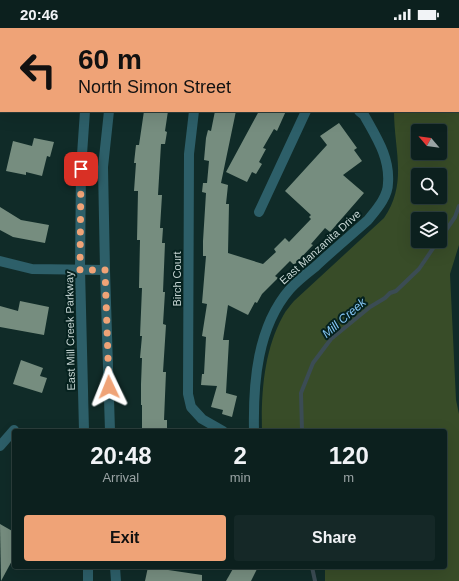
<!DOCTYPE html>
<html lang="en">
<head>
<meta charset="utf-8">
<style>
  :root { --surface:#0c201e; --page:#152827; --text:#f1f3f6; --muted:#9aa3a4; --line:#2c3e3c; --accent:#efa377 }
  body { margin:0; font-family:Arial,sans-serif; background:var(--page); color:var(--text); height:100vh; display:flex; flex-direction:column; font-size:15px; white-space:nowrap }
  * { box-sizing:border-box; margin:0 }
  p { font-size:13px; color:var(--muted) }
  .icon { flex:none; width:22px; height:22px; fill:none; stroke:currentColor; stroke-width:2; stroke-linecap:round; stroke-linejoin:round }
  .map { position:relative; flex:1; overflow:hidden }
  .details { position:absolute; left:12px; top:401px; width:435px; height:140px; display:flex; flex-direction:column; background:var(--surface); border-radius:4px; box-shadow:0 4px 16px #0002,0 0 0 1px var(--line) }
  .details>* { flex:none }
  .banner { position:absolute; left:0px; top:0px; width:459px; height:84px; box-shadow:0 4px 16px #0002,0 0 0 1px var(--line); background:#efa377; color:#111; overflow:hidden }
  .needle { width:26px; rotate:299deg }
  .buttons { position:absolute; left:411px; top:96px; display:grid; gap:8px }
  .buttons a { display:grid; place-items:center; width:36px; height:36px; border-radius:4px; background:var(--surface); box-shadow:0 4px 16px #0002,0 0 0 1px var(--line); font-size:20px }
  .pin { position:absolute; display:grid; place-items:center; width:34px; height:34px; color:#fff; margin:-17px; border-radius:8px; box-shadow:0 2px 6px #0006 }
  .me { position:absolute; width:44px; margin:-22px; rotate:358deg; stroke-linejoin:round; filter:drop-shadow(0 0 3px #0008) }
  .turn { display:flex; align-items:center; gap:14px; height:84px; padding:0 12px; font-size:18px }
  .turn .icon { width:52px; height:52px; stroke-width:2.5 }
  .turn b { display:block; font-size:28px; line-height:34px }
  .eta { display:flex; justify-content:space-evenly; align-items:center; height:68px; text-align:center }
  .eta b { font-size:24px; font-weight:700; line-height:28px }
  .button { display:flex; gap:8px; margin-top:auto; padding:8px 12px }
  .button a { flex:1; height:46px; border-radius:4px; background:var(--accent); color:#111; font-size:16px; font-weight:700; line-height:46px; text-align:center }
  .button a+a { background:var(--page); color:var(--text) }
  .status { display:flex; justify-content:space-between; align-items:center; height:28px; padding:0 20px; background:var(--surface); direction:ltr }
  .status svg { height:11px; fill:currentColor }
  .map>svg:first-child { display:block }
</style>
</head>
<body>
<div class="status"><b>20:46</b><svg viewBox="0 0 49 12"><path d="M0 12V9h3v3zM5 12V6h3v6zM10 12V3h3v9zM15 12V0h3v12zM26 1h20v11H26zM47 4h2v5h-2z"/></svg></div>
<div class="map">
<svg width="459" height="553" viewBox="0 0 459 553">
  <rect width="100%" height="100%" fill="#102b28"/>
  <path fill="#384c28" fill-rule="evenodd" d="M363,0h96v217l-9,29 6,126 3,14v167h-134v-14h120v-136h-183c-1,-38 2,-81 21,-115 3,-6 7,-10 11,-15l90,-83c24,-35 10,-68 10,-107h64v-82zM418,103h22v22h-22zM418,147h22v22h-22zM418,191h22v22h-22z"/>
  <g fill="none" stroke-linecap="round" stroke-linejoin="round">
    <g stroke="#3b4c54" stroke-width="4">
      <polyline points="445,0 449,1"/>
      <polyline points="458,5 459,6"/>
      <polyline points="440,211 455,189 459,178"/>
      <polyline points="302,403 301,365 313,335 331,311 370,279 385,270 390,265 396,263 419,241 438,213"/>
      <polyline points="312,539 315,553"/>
    </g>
  </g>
  <g fill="#768d7f">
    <polygon points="144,83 168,83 165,103 167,104 165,116 161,116 158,167 162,167 160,200 163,200 162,215 165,215 163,264 165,264 163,296 166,297 163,344 166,344 164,392 167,392 167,403 142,403 142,377 141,377 141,356 142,330 140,330 142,308 140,308 142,260 139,260 140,212 137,212 138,163 134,163 136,135 134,135 136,117 139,117"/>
    <polygon points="215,83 236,83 221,155 228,157 226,176 229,176 228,225 263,236 276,224 274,221 285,210 289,214 311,191 309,189 311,187 285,163 327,117 320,108 339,95 357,120 354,122 362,133 343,147 364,165 330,204 325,200 311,216 313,217 294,237 290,233 275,248 278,250 262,266 257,275 255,274 248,287 228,277 223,312 229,312 226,365 237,368 232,389 222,386 223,382 211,379 217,358 201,357 202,346 204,346 206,309 202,308 207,276 202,275 206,228 203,228 203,213 206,165 202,164 203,155 207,155 209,133 204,132 206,110 208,102 211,103"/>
    <polygon points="259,83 286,83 277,103 274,101 263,120 266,121 259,134 262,136 256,146 252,144 247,154 226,144"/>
    <polygon points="34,110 54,114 50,129 47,128 42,148 26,144 26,147 6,143 13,113 32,118"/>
    <polygon points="0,179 21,192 49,197 45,215 13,209 0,202"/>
    <polygon points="20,273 49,279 44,307 0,299 0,278 18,283"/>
    <polygon points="21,332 43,340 40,348 47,350 42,365 13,356"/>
    <polygon points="0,496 14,504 14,529 1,553"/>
    <polygon points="148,539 202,547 202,553 145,553"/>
    <polygon points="234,539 258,539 251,553 226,553"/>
  </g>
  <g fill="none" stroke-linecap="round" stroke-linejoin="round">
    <g stroke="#2d5f69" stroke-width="10">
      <polyline points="274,0 274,1"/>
      <polyline points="220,1 221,0"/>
      <polyline points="0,61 1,61"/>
      <polyline points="194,83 189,126 188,366 191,379 202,391 223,403"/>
      <polyline points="259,184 306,83"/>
      <polyline points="0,233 32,241 105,242"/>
      <path d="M254,403c-1,-48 3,-104 36,-142 7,-8 16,-15 25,-22 17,-16 35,-31 53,-47 8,-10 20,-23 20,-37 2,-26 -12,-46 -24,-68l-5,-4"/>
      <polyline points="0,418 14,402"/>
    </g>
    <g stroke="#2d5f69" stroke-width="10">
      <polyline points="104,1 105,0"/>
      <polyline points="131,1 131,0"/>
      <polyline points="109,83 103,139 105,242 110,403"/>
      <polyline points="84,403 80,241 81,141 85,83"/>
      <polyline points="88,539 88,553"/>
      <polyline points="115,539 116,553"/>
    </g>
  </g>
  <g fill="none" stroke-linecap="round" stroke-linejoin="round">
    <polyline stroke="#efa377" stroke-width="7" stroke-dasharray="0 12.6" points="81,141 80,242 105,242 109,359"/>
  </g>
  <g text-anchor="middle" stroke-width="4" stroke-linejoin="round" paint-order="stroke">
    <g font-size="11" fill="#c6d5d3" stroke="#05211e">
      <text transform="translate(320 219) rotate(-42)" y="4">East Manzanita Drive</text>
      <text transform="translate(177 251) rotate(-90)" y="4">Birch Court</text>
      <text transform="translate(70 303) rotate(-91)" y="4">East Mill Creek Parkway</text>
    </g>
    <g font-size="12" font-style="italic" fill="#85c6f5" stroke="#05211e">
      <text transform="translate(344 290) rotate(-41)" y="4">Mill Creek</text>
    </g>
  </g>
</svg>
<div class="buttons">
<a><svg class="needle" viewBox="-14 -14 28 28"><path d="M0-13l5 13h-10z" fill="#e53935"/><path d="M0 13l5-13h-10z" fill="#9aa3a4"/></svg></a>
<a><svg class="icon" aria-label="search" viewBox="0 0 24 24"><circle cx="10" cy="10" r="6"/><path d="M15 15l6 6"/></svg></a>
<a><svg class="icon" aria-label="layers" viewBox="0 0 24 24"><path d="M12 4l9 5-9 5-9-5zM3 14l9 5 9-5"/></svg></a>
</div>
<div class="pin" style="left:81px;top:141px;background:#d93025"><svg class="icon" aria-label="arrive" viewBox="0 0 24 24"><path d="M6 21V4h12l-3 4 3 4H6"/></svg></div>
<svg class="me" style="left:109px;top:359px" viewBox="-20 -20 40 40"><path d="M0-17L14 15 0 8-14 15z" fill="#efa377" stroke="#fff" stroke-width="4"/></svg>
<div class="banner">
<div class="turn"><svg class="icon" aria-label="left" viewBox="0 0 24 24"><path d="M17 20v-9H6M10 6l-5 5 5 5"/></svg><div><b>60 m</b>North Simon Street</div></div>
</div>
<section class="details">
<div class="eta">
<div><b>20:48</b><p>Arrival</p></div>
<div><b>2</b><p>min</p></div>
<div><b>120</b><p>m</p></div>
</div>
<div class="button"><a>Exit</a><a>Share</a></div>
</section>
</div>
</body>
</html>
